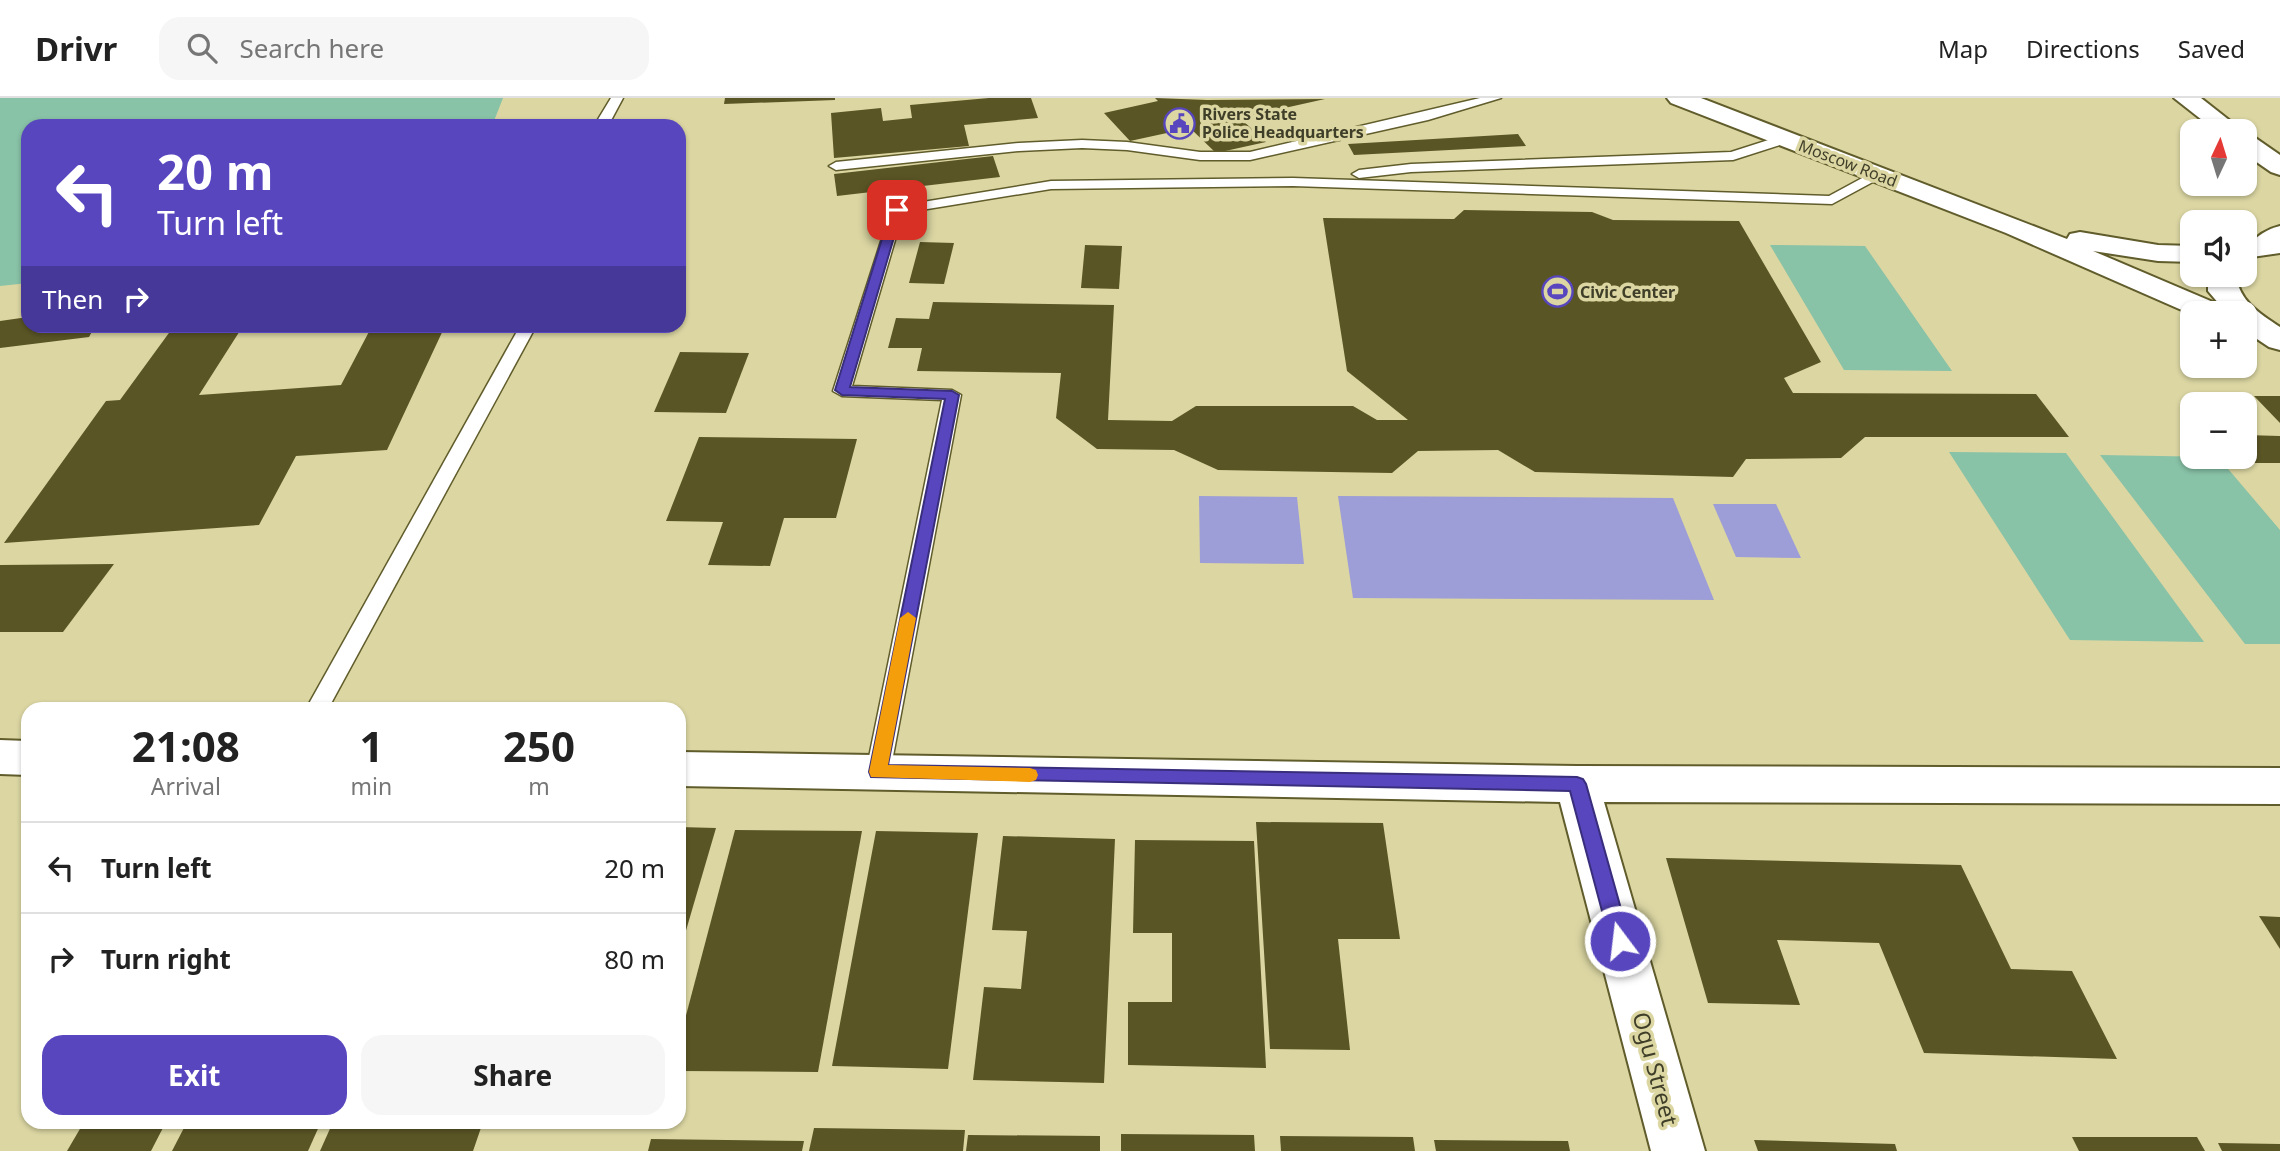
<!DOCTYPE html>
<html lang="en">
<head>
<meta charset="utf-8">
<style>
  :root { --surface:#fff; --page:#f6f6f6; --text:#222; --muted:#767676; --line:#e0e0e0; --accent:#5746be }
  body { margin:0; font-family:"Noto Sans",sans-serif; background:var(--page); color:var(--text); height:100vh; display:flex; flex-direction:column; font-size:26px; white-space:nowrap }
  * { box-sizing:border-box; margin:0 }
  p { font-size:23px; color:var(--muted) }
  .icon { flex:none; width:38px; height:38px; fill:none; stroke:currentColor; stroke-width:2; stroke-linecap:round; stroke-linejoin:round }
  .map { position:relative; flex:1; overflow:hidden }
  .panel { position:absolute; left:21px; top:604px; width:665px; height:427px; display:flex; flex-direction:column; background:var(--surface); border-radius:21px; box-shadow:0 2px 5px #0004 }
  .panel>* { flex:none }
  .hud { position:absolute; left:21px; top:21px; width:665px; height:214px; border-radius:21px; box-shadow:0 2px 5px #0004; background:#5746be; color:#fff; overflow:hidden }
  .needle { width:46px; rotate:4deg }
  .fabs { position:absolute; left:2180px; top:21px; display:grid; gap:14px }
  .fabs a { display:grid; place-items:center; width:77px; height:77px; border-radius:14px; background:var(--surface); box-shadow:0 2px 5px #0004; font-size:35px }
  .pin { position:absolute; display:grid; place-items:center; width:60px; height:60px; color:#fff; margin:-30px; border-radius:14px; box-shadow:0 4px 10px #0006 }
  .me { position:absolute; width:77px; margin:-38px; rotate:345deg; stroke-linejoin:round; filter:drop-shadow(0 0 5px #0008) }
  .turn { display:flex; align-items:center; gap:24px; height:147px; padding:0 21px; font-size:32px }
  .turn .icon { width:91px; height:91px; stroke-width:2.5 }
  .turn b { display:block; font-size:49px; line-height:60px }
  .then { display:flex; align-items:center; height:66px; padding:0 21px; background:#0003; gap:14px; font-size:26px }
  .eta { display:flex; justify-content:space-evenly; align-items:center; height:119px; text-align:center }
  .eta b { font-size:42px; font-weight:700; line-height:49px }
  .primary-button { display:flex; gap:14px; margin-top:auto; padding:14px 21px }
  .primary-button a { flex:1; height:80px; border-radius:21px; background:var(--accent); color:#fff; font-size:28px; font-weight:700; line-height:80px; text-align:center }
  .primary-button a+a { background:var(--page); color:var(--text) }
  ul { padding:0; list-style:none }
  li { display:flex; align-items:center; gap:21px; height:91px; padding:0 21px; border-top:2px solid var(--line) }
  li div { flex:1 }
  li b { display:block; font-size:26px }
  li em { font-style:normal }
  header { display:flex; align-items:center; gap:42px; box-sizing:border-box; height:98px; padding:0 35px; background:var(--surface); border-bottom:2px solid var(--line) }
  header strong { font-size:33px }
  nav { display:flex; gap:38px; margin-inline-start:auto; font-size:24px }
  .search { width:490px; height:63px; background:var(--page); display:flex; align-items:center; gap:18px; box-sizing:border-box; padding:0 24px; border-radius:21px; color:var(--muted); font-size:26px }
  .map>svg:first-child { display:block }
</style>
</head>
<body>
<header>
<strong>Drivr</strong>
<div class="search"><svg class="icon" aria-label="search" viewBox="0 0 24 24"><circle cx="10" cy="10" r="6"/><path d="M15 15l6 6"/></svg>Search here</div>
<nav><a>Map</a><a>Directions</a><a>Saved</a></nav>
</header>
<div class="map">
<svg width="2280" height="1053" viewBox="0 0 2280 1053">
  <rect width="100%" height="100%" fill="#dbd6a2"/>
  <g fill="#88c2a7">
    <polygon points="0,0 503,0 492,28 28,28 28,185 0,188"/>
    <polygon points="1770,147 1865,148 1952,273 1844,272"/>
    <polygon points="1949,354 2066,355 2204,544 2070,542"/>
    <polygon points="2100,357 2218,359 2280,432 2280,546 2245,546"/>
  </g>
  <g fill="#9d9dd7">
    <polygon points="1199,398 1297,399 1304,466 1200,465"/>
    <polygon points="1338,398 1673,400 1714,502 1353,500"/>
    <polygon points="1713,406 1776,406 1801,460 1736,459"/>
  </g>
  <g fill="#5a5525">
    <polygon points="725,0 835,0 835,2 724,6"/>
    <polygon points="989,0 1031,0 1038,20 964,27 969,48 834,60 831,15 881,10 883,23 912,20 910,7"/>
    <polygon points="1155,0 1207,2 1325,1 1240,20 1266,44 1216,55 1190,30 1130,43 1104,15 1158,3"/>
    <polygon points="233,22 257,28 193,28 215,23"/>
    <polygon points="1518,36 1526,48 1354,57 1348,46"/>
    <polygon points="993,58 1000,79 837,98 834,76"/>
    <polygon points="1464,112 1592,114 1613,122 1739,123 1821,264 1784,280 1793,295 2036,296 2069,339 1865,339 1841,360 1746,361 1733,379 1535,374 1498,352 1418,353 1392,375 1218,372 1174,352 1097,351 1056,320 1061,275 917,273 922,250 888,250 896,220 929,221 933,204 1114,207 1108,322 1172,323 1196,308 1353,308 1377,322 1408,322 1347,273 1323,120 1454,121"/>
    <polygon points="920,144 954,145 944,186 909,185"/>
    <polygon points="1085,147 1122,148 1119,191 1081,190"/>
    <polygon points="28,219 28,228 95,228 89,239 0,250 0,223"/>
    <polygon points="174,228 243,228 199,297 341,287 372,228 445,228 387,352 296,358 259,427 4,445 106,303 120,302"/>
    <polygon points="680,254 749,255 726,315 654,314"/>
    <polygon points="2254,298 2280,298 2280,325"/>
    <polygon points="2245,337 2280,338 2280,365 2252,365 2245,357"/>
    <polygon points="699,339 857,341 836,420 784,420 770,468 708,467 723,424 666,423"/>
    <polygon points="114,466 63,534 0,534 0,467"/>
    <polygon points="1256,724 1383,725 1400,841 1338,841 1350,952 1270,951"/>
    <polygon points="679,729 716,730 680,853 679,853"/>
    <polygon points="735,732 862,733 818,974 679,973 679,944"/>
    <polygon points="876,733 978,735 948,971 832,968"/>
    <polygon points="1003,738 1115,741 1104,985 973,982 984,889 1021,891 1027,833 992,832"/>
    <polygon points="1135,742 1254,743 1266,970 1128,967 1128,904 1172,904 1172,835 1133,835"/>
    <polygon points="1666,760 1961,767 2011,871 2072,873 2117,961 1924,955 1879,845 1777,842 1800,907 1708,905"/>
    <polygon points="2259,818 2280,819 2280,851"/>
    <polygon points="84,1024 166,1024 151,1053 67,1053"/>
    <polygon points="187,1024 321,1024 308,1053 172,1053"/>
    <polygon points="333,1024 483,1024 473,1053 320,1053"/>
    <polygon points="814,1030 965,1032 963,1053 809,1053"/>
    <polygon points="1121,1036 1254,1037 1255,1053 1121,1053"/>
    <polygon points="968,1037 1100,1038 1100,1053 966,1053"/>
    <polygon points="1280,1038 1413,1039 1415,1053 1281,1053"/>
    <polygon points="2072,1039 2197,1039 2205,1053 2079,1053"/>
    <polygon points="651,1041 804,1043 802,1053 648,1053"/>
    <polygon points="1434,1042 1568,1043 1570,1053 1436,1053"/>
    <polygon points="1754,1042 1895,1046 1897,1053 1758,1053"/>
    <polygon points="2218,1045 2280,1046 2280,1053 2222,1053"/>
  </g>
  <g fill="none" stroke-linecap="round" stroke-linejoin="round">
    <defs>
      <g id="lane">
        <polygon points="611,0 623,0 608,28 594,28"/>
        <polygon points="1480,0 1501,0 1428,22 1250,62 1200,62 1127,52 1082,50 1019,53 836,72 829,68 836,64 1019,45 1082,42 1127,44 1200,54 1250,54"/>
        <polygon points="1784,37 1791,41 1789,44 1733,62 1411,74 1359,80 1352,76 1359,72 1411,66 1731,54"/>
        <polygon points="1877,72 1882,73 1882,79 1832,106 1293,88 1051,91 903,115 852,288 952,292 961,297 890,674 886,681 878,684 870,681 866,674 942,302 842,298 833,293 892,109 1051,83 1293,80 1829,98"/>
        <polygon points="520,228 536,228 328,611 306,611"/>
      </g>
      <g id="street">
        <polygon points="0,642 28,643 28,677 0,676"/>
        <polygon points="679,654 1577,668 2280,670 2280,706 1604,704 1705,1053 1651,1053 1560,704 679,688"/>
      </g>
      <g id="secondary">
        <path d="M1667,0h34l366,141 3,-5 10,-2 78,13 35,1v16l-35,-1 -65,-10 127,54 -12,-14v-16h28c3,26 23,38 44,52v23l-11,-3 -24,-16v-18h-52v2l-187,-82 -335,-130z"/>
        <polygon points="2280,139 2280,155 2245,160 2245,144"/>
      </g>
      <g id="primary">
        <polygon points="2174,0 2201,0 2243,33 2216,33"/>
        <polygon points="2245,37 2254,39 2280,57 2280,77 2271,74 2245,56"/>
        <path d="M2280,128v21l-16,6 -10,-2 -4,-6c7,-10 18,-16 30,-19z"/>
      </g>
    </defs>
    <use href="#lane" stroke="#605c2b" stroke-width="3"/>
    <use href="#street" stroke="#605c2b" stroke-width="4"/>
    <use href="#secondary" stroke="#605c2b" stroke-width="4"/>
    <use href="#primary" stroke="#605c2b" stroke-width="4"/>
    <use href="#lane" fill="#fff" fill-rule="evenodd"/>
    <use href="#street" fill="#fff" fill-rule="evenodd"/>
    <use href="#secondary" fill="#fff" fill-rule="evenodd"/>
    <use href="#primary" fill="#fff" fill-rule="evenodd"/>
  </g>
  <polygon fill="#5746be" stroke="#392e7c" stroke-width="2" points="897,108 902,112 850,289 952,293 959,297 888,667 1577,679 1583,681 1586,686 1630,843 1627,850 1620,852 1613,850 1610,843 1570,693 871,679 869,674 945,301 842,297 835,292 891,112"/>
  <polygon fill="#f59e0b" points="908,514 916,520 888,667 1030,670 1036,672 1038,677 1036,682 1030,684 871,679 869,674 900,520"/>
  <defs>
    <symbol id="civic-ring" viewBox="-11 -11 22 22"><circle r="9.5" fill="#dbd6a2" stroke="#5746be" stroke-width="1.5"/><path d="M-.6-6.5H3V-4.5H.6V-3L4-1V1h2V6H-6V1h2V-1L-.6-3ZM-1.2 2.5V6h2.4V2.5Z" fill="#5746be"/></symbol>
    <symbol id="stadium-ring" viewBox="-11 -11 22 22"><circle r="9.5" fill="#dbd6a2" stroke="#5746be" stroke-width="1.5"/><path d="M0-5a6.5 5 0 1 0 0 10a6.5 5 0 1 0 0-10ZM-3.5-1.8h7v3.6h-7Z" fill="#5746be"/></symbol>
  </defs>
  <g fill-rule="evenodd">
    <use href="#civic-ring" x="1162" y="8" width="35" height="35"/>
    <use href="#stadium-ring" x="1540" y="176" width="35" height="35"/>
  </g>
  <g text-anchor="middle" stroke-width="7" stroke-linejoin="round" paint-order="stroke">
    <g font-size="16" font-weight="bold" fill="#3f3e28" stroke="#dbd6a2" text-anchor="start">
      <text x="1202" y="22">Rivers State<tspan x="1202" dy="18">Police Headquarters</tspan></text>
      <text x="1580" y="200">Civic Center</text>
    </g>
    <g font-size="16" fill="#3f3e28" stroke="#dbd6a2">
      <text transform="translate(1848 65) rotate(21)" y="6">Moscow Road</text>
    </g>
    <g font-size="23" fill="#3f3e28" stroke="#dbd6a2">
      <text transform="translate(1655 971) rotate(75)" y="8">Ogu Street</text>
    </g>
  </g>
</svg>
<div class="fabs">
<a><svg class="needle" viewBox="-14 -14 28 28"><path d="M0-13l5 13h-10z" fill="#e53935"/><path d="M0 13l5-13h-10z" fill="#767676"/></svg></a>
<a><svg class="icon" aria-label="sound" viewBox="0 0 24 24"><path d="M4 9h4l5-4v14l-5-4H4zM17 9q2 3 0 6"/></svg></a>
<a>+</a>
<a>−</a>
</div>
<div class="pin" style="left:897px;top:112px;background:#d93025"><svg class="icon" aria-label="arrive" viewBox="0 0 24 24"><path d="M6 21V4h12l-3 4 3 4H6"/></svg></div>
<svg class="me" style="left:1620px;top:843px" viewBox="-20 -20 40 40"><circle r="17" fill="#5746be" stroke="#fff" stroke-width="3"/><path d="M0-11L8 9 0 5-8 9z" fill="#fff"/></svg>
<div class="hud">
<div class="turn"><svg class="icon" aria-label="left" viewBox="0 0 24 24"><path d="M17 20v-9H6M10 6l-5 5 5 5"/></svg><div><b>20 m</b>Turn left</div></div>
<div class="then">Then<svg class="icon" aria-label="right" viewBox="0 0 24 24"><path d="M7 20v-9h11M14 6l5 5-5 5"/></svg></div>
</div>
<section class="panel">
<div class="eta">
<div><b>21:08</b><p>Arrival</p></div>
<div><b>1</b><p>min</p></div>
<div><b>250</b><p>m</p></div>
</div>
<ul>
<li><svg class="icon" aria-label="left" viewBox="0 0 24 24"><path d="M17 20v-9H6M10 6l-5 5 5 5"/></svg><div><b>Turn left</b></div><em>20 m</em></li>
<li><svg class="icon" aria-label="right" viewBox="0 0 24 24"><path d="M7 20v-9h11M14 6l5 5-5 5"/></svg><div><b>Turn right</b></div><em>80 m</em></li>
</ul>
<div class="primary-button"><a>Exit</a><a>Share</a></div>
</section>
</div>
</body>
</html>
